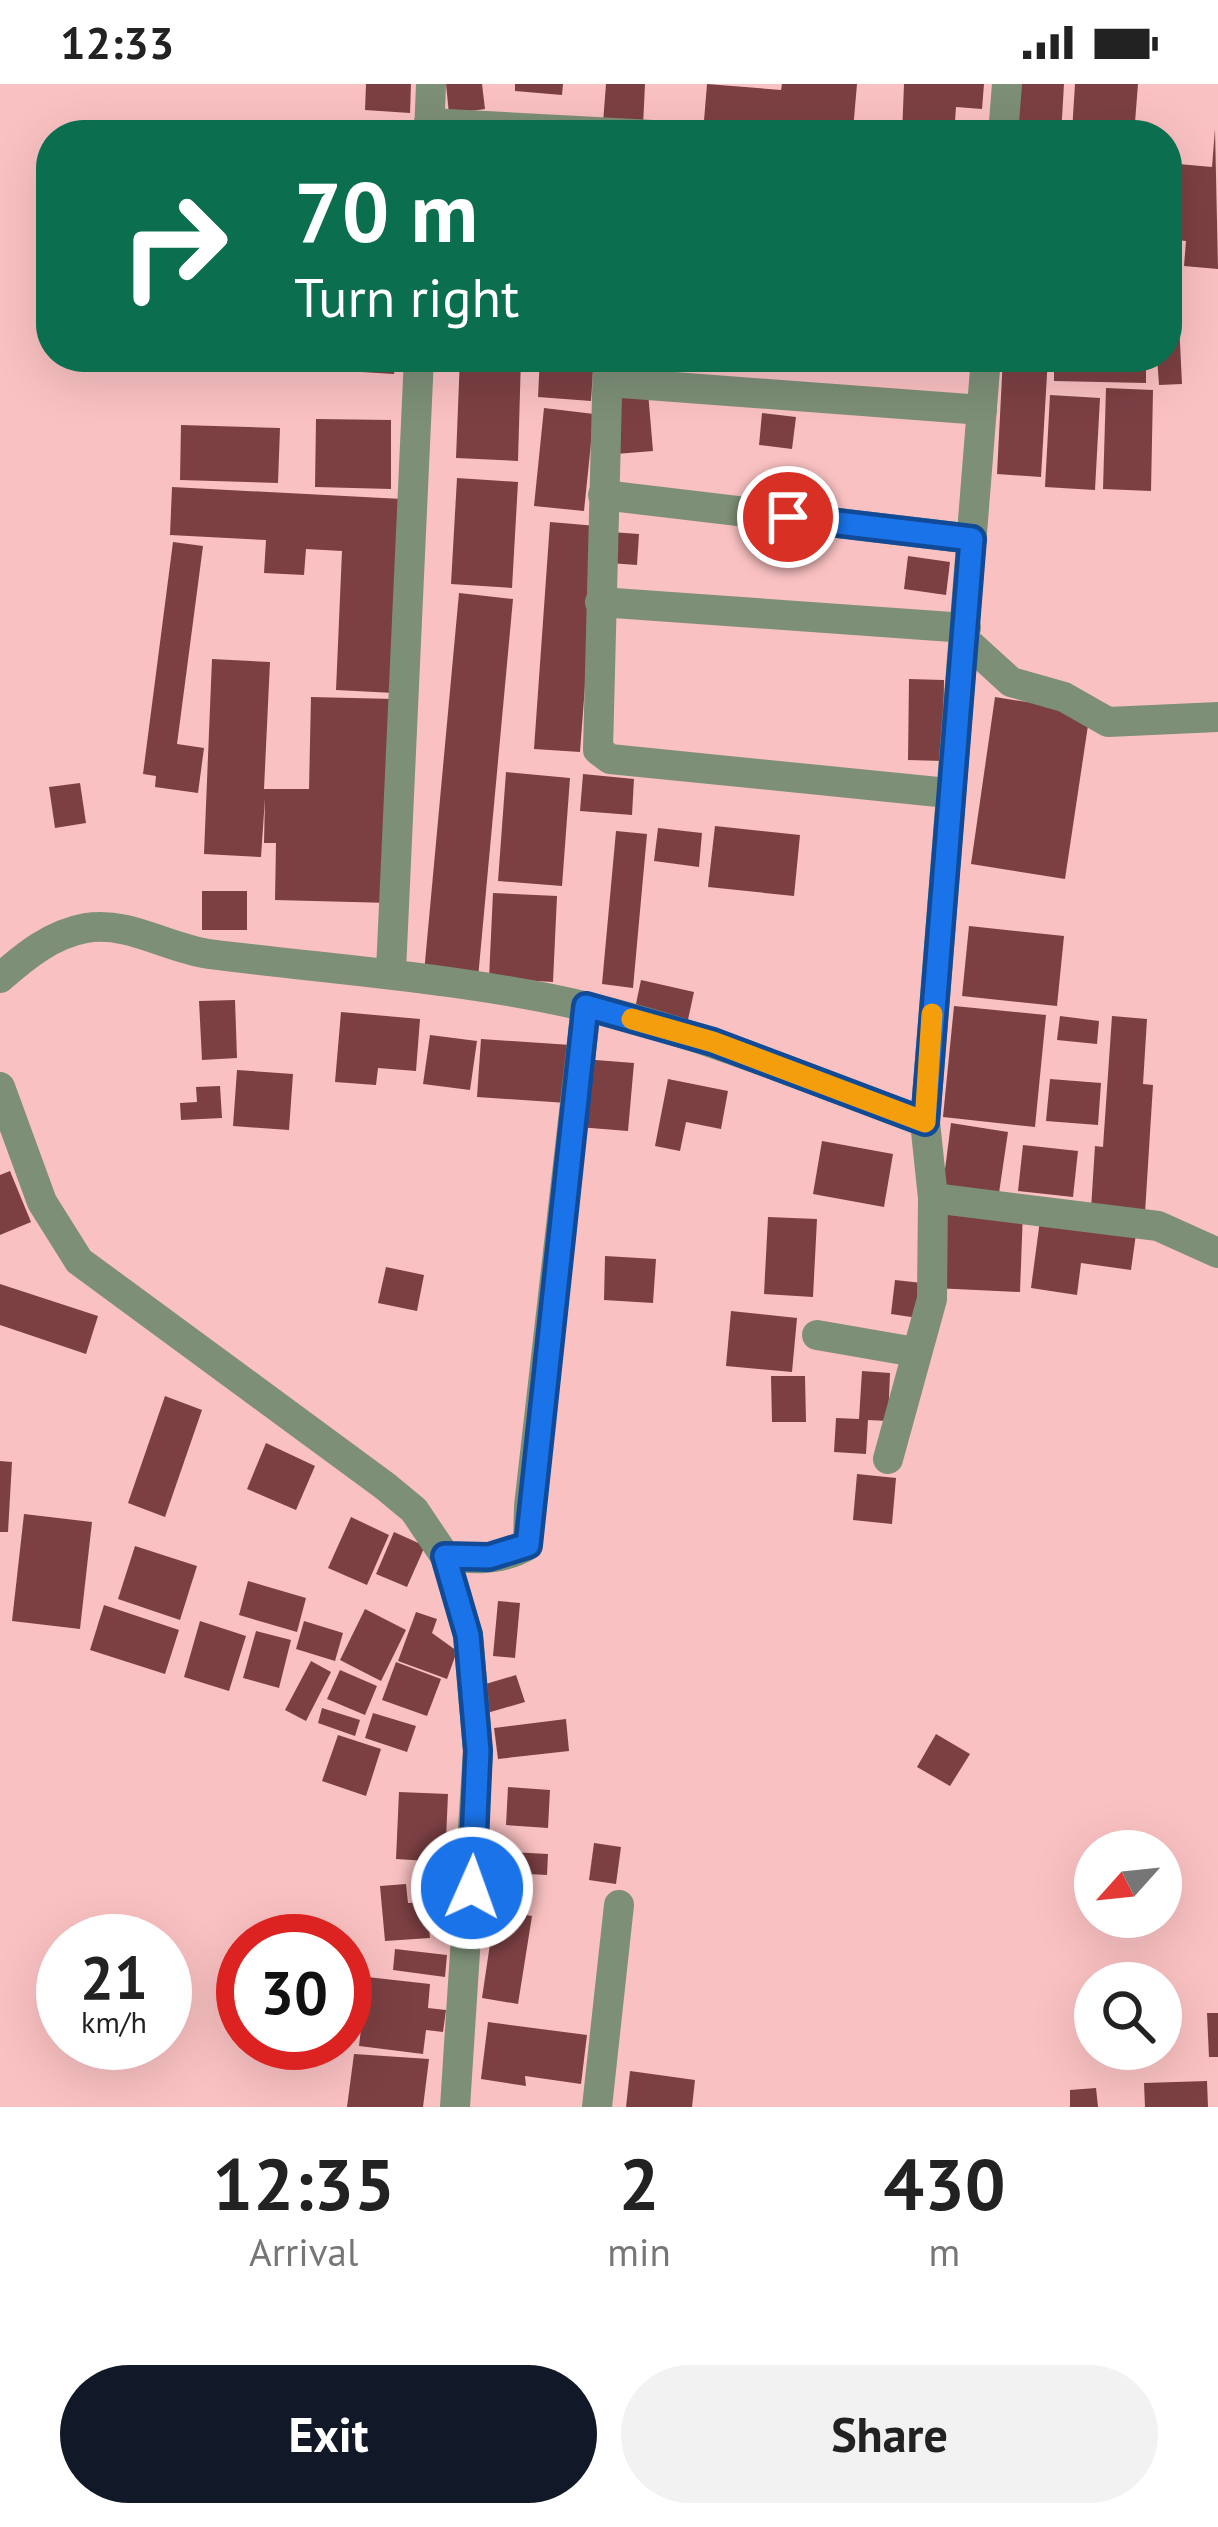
<!DOCTYPE html>
<html lang="en">
<head>
<meta charset="utf-8">
<style>
  :root { --surface:#fff; --page:#f2f2f2; --text:#222; --muted:#767676; --accent:#111827 }
  body { margin:0; font-family:"PT Sans",sans-serif; background:var(--page); color:var(--text); height:100vh; display:flex; flex-direction:column; font-size:45px; white-space:nowrap }
  * { box-sizing:border-box; margin:0 }
  p { font-size:39px; color:var(--muted) }
  .icon { flex:none; width:66px; height:66px; fill:none; stroke:currentColor; stroke-width:2; stroke-linecap:round; stroke-linejoin:round }
  .map { position:relative; height:2023px; overflow:hidden }
  .drawer { display:flex; flex-direction:column; background:var(--surface); flex:1 }
  .drawer>* { flex:none }
  .top-card { position:absolute; left:36px; top:36px; width:1146px; height:252px; border-radius:48px; box-shadow:0 12px 48px #0002; background:#0b6e4f; color:#fff; overflow:hidden }
  .needle { width:78px; rotate:243deg }
  .controls { position:absolute; left:1074px; top:1746px; display:grid; gap:24px }
  .controls a { display:grid; place-items:center; width:108px; height:108px; border-radius:50%; background:var(--surface); box-shadow:0 12px 48px #0002; font-size:60px }
  .speed { position:absolute; left:36px; top:1830px; display:flex; gap:24px; font-size:60px; font-weight:700; text-align:center }
  .speed>* { display:grid; place-content:center; width:156px; height:156px; border-radius:50%; background:var(--surface); box-shadow:0 12px 48px #0002; line-height:1 }
  .speed small { font-size:30px; font-weight:400 }
  .speed .limit { border:18px solid #d22; background:#fff; color:#111 }
  .pin { position:absolute; display:grid; place-items:center; width:102px; height:102px; color:#fff; margin:-51px; border:6px solid #fff; border-radius:50%; box-shadow:0 3px 12px #0007 }
  .me { position:absolute; width:132px; margin:-66px; rotate:2deg; stroke-linejoin:round; filter:drop-shadow(0 0 9px #0008) }
  .turn { display:flex; align-items:center; gap:42px; height:252px; padding:0 60px; font-size:54px }
  .turn .icon { width:156px; height:156px; stroke-width:2.5 }
  .turn b { display:block; font-size:84px; line-height:102px }
  .eta { display:flex; justify-content:space-evenly; align-items:center; height:204px; text-align:center }
  .eta b { font-size:72px; font-weight:700; line-height:84px }
  .button { display:flex; gap:24px; margin-top:auto; padding:24px 60px }
  .button a { flex:1; height:138px; border-radius:72px; background:var(--accent); color:#fff; font-size:48px; font-weight:700; line-height:138px; text-align:center }
  .button a+a { background:var(--page); color:var(--text) }
  .status { display:flex; justify-content:space-between; align-items:center; height:84px; padding:0 60px; background:var(--surface); direction:ltr }
  .status svg { height:33px; fill:currentColor }
  .map>svg:first-child { display:block }
</style>
</head>
<body>
<div class="status"><b>12:33</b><svg viewBox="0 0 49 12"><path d="M0 12V9h3v3zM5 12V6h3v6zM10 12V3h3v9zM15 12V0h3v12zM26 1h20v11H26zM47 4h2v5h-2z"/></svg></div>
<div class="map">
<svg width="1218" height="2023" viewBox="0 0 1218 2023">
  <rect width="100%" height="100%" fill="#fac1c2"/>
  <g fill="#7c4043">
    <polygon points="366,0 411,0 410,29 365,26"/>
    <polygon points="446,0 482,0 485,25 449,30"/>
    <polygon points="515,0 563,0 562,11 515,7"/>
    <polygon points="606,0 645,0 643,42 603,39"/>
    <polygon points="707,0 781,6 782,0 857,0 853,46 742,37 741,51 703,49"/>
    <polygon points="904,0 984,0 982,25 956,23 954,51 902,51"/>
    <polygon points="1020,0 1064,0 1061,51 1017,51"/>
    <polygon points="1075,0 1138,0 1134,51 1072,48"/>
    <polygon points="351,37 410,45 410,51 349,51"/>
    <polygon points="1215,45 1218,185 1184,182 1186,157 1167,155 1167,79 1212,83"/>
    <polygon points="1167,218 1178,218 1182,300 1159,301 1157,273 1167,273"/>
    <polygon points="330,273 395,273 394,290 329,286"/>
    <polygon points="460,273 521,273 518,377 456,374"/>
    <polygon points="540,273 594,273 591,317 538,313"/>
    <polygon points="1003,273 1048,273 1041,393 997,390"/>
    <polygon points="1054,273 1146,273 1146,299 1054,297"/>
    <polygon points="1106,304 1153,306 1151,407 1103,405"/>
    <polygon points="648,308 653,367 616,370 610,311"/>
    <polygon points="1050,311 1100,314 1095,406 1045,403"/>
    <polygon points="544,324 594,330 584,427 534,422"/>
    <polygon points="762,329 796,333 792,365 759,361"/>
    <polygon points="316,335 391,336 391,405 315,403"/>
    <polygon points="181,341 280,344 278,399 180,396"/>
    <polygon points="457,394 518,398 512,504 451,500"/>
    <polygon points="172,403 402,415 394,609 336,606 342,467 306,465 304,491 264,489 266,456 170,451"/>
    <polygon points="550,438 597,442 580,668 534,665"/>
    <polygon points="611,448 639,450 637,481 609,479"/>
    <polygon points="173,458 203,462 177,660 204,664 198,709 155,703 156,692 143,690"/>
    <polygon points="908,472 950,478 946,511 904,505"/>
    <polygon points="459,509 513,515 478,894 424,889"/>
    <polygon points="212,575 270,578 264,705 309,705 311,613 394,615 391,819 275,816 276,759 264,759 265,714 261,773 204,770"/>
    <polygon points="909,595 944,596 943,677 908,676"/>
    <polygon points="995,613 1090,628 1065,795 971,780"/>
    <polygon points="506,688 570,694 562,802 498,797"/>
    <polygon points="583,690 634,695 632,731 580,727"/>
    <polygon points="80,699 86,739 55,744 49,703"/>
    <polygon points="715,742 800,751 794,812 708,803"/>
    <polygon points="658,744 702,749 699,783 654,777"/>
    <polygon points="616,747 647,750 633,904 602,900"/>
    <rect x="202" y="807" width="45" height="39"/>
    <polygon points="493,809 557,812 553,898 489,894"/>
    <polygon points="969,842 1064,852 1057,922 962,912"/>
    <polygon points="641,896 694,908 686,945 633,934"/>
    <polygon points="235,916 237,974 202,976 199,917"/>
    <polygon points="954,922 1046,931 1035,1043 943,1033"/>
    <polygon points="341,928 420,935 416,987 378,984 376,1001 335,998"/>
    <polygon points="1060,932 1099,937 1097,960 1057,956"/>
    <polygon points="1112,932 1147,935 1143,1000 1153,1001 1145,1129 1091,1125 1095,1062 1103,1063"/>
    <polygon points="430,951 477,957 470,1006 423,1000"/>
    <polygon points="481,955 571,961 567,1019 477,1013"/>
    <polygon points="583,975 634,979 628,1047 578,1043"/>
    <polygon points="237,986 293,990 289,1046 233,1042"/>
    <polygon points="668,995 728,1007 721,1045 686,1038 680,1067 655,1062"/>
    <polygon points="1050,995 1101,999 1098,1041 1046,1037"/>
    <polygon points="220,1002 222,1034 181,1036 180,1019 197,1018 196,1003"/>
    <polygon points="951,1039 1008,1048 999,1109 943,1101"/>
    <polygon points="822,1057 893,1070 884,1123 813,1110"/>
    <polygon points="1023,1061 1078,1067 1073,1113 1018,1107"/>
    <polygon points="10,1087 31,1138 0,1151 0,1091"/>
    <polygon points="938,1123 1023,1127 1020,1208 934,1204"/>
    <polygon points="768,1133 817,1135 813,1213 764,1210"/>
    <polygon points="1040,1136 1136,1150 1131,1186 1081,1179 1077,1211 1031,1204"/>
    <polygon points="605,1172 656,1175 653,1219 604,1216"/>
    <polygon points="386,1183 424,1191 417,1227 378,1219"/>
    <polygon points="895,1196 922,1199 918,1234 891,1230"/>
    <polygon points="0,1200 98,1232 86,1270 0,1241"/>
    <polygon points="731,1227 797,1234 792,1288 726,1282"/>
    <polygon points="862,1287 890,1289 888,1337 868,1336 866,1370 834,1368 836,1334 859,1335"/>
    <polygon points="771,1292 805,1292 806,1338 772,1338"/>
    <polygon points="165,1312 202,1326 165,1433 128,1419"/>
    <polygon points="266,1359 315,1382 296,1426 247,1405"/>
    <polygon points="0,1377 12,1378 8,1448 0,1448"/>
    <polygon points="857,1390 896,1394 892,1440 853,1436"/>
    <polygon points="24,1430 92,1438 80,1545 12,1537"/>
    <polygon points="351,1433 389,1451 367,1501 328,1484"/>
    <polygon points="394,1448 425,1462 407,1503 376,1490"/>
    <polygon points="135,1462 197,1482 180,1536 118,1515"/>
    <polygon points="248,1497 306,1514 297,1548 239,1531"/>
    <polygon points="498,1517 520,1519 515,1574 493,1572"/>
    <polygon points="104,1521 179,1546 165,1590 90,1566"/>
    <polygon points="365,1525 406,1546 381,1597 340,1576"/>
    <polygon points="416,1528 437,1535 432,1549 457,1567 447,1595 398,1577"/>
    <polygon points="200,1537 246,1552 229,1607 184,1593"/>
    <polygon points="304,1537 343,1549 335,1577 296,1565"/>
    <polygon points="256,1547 291,1556 279,1604 243,1594"/>
    <polygon points="311,1577 331,1588 306,1637 285,1626"/>
    <polygon points="396,1578 441,1595 427,1632 382,1616"/>
    <polygon points="340,1586 377,1602 365,1631 327,1615"/>
    <polygon points="516,1591 525,1618 487,1629 479,1602"/>
    <polygon points="322,1624 360,1636 355,1652 318,1639"/>
    <polygon points="373,1629 416,1642 407,1668 365,1654"/>
    <polygon points="566,1635 569,1667 498,1675 494,1644"/>
    <polygon points="936,1650 970,1670 950,1702 917,1683"/>
    <polygon points="338,1651 381,1665 366,1712 322,1697"/>
    <polygon points="508,1703 550,1706 548,1744 506,1741"/>
    <polygon points="399,1708 448,1710 445,1778 396,1775"/>
    <polygon points="594,1759 621,1763 616,1800 589,1796"/>
    <polygon points="510,1768 548,1770 547,1791 509,1789"/>
    <polygon points="406,1800 408,1819 427,1818 430,1854 385,1857 380,1802"/>
    <polygon points="495,1826 532,1832 518,1920 482,1914"/>
    <polygon points="395,1865 447,1871 445,1893 393,1886"/>
    <polygon points="367,1893 430,1900 428,1924 446,1926 443,1948 426,1946 423,1970 359,1962"/>
    <polygon points="1207,1929 1218,1929 1218,1973 1209,1973"/>
    <polygon points="488,1938 587,1951 581,2000 525,1992 526,2002 481,1995"/>
    <polygon points="354,1970 429,1975 423,2023 347,2023"/>
    <polygon points="630,1987 695,1996 692,2023 626,2023"/>
    <polygon points="1207,1997 1208,2023 1145,2023 1144,1999"/>
    <polygon points="1096,2004 1098,2023 1070,2023 1070,2006"/>
  </g>
  <g fill="none" stroke-linecap="round" stroke-linejoin="round">
    <g stroke="#7d8f77" stroke-width="30">
      <polyline points="429,39 653,51"/>
      <polyline points="429,51 431,0"/>
      <polyline points="1003,51 1007,0"/>
      <polyline points="608,273 598,666 610,675 948,709"/>
      <polyline points="608,298 982,326"/>
      <polyline points="603,411 972,455"/>
      <polyline points="600,518 966,544"/>
      <polyline points="965,556 1011,598 1064,613 1108,638 1218,633"/>
      <polyline points="391,887 419,273"/>
      <path d="M0,894c25,-22 52,-44 86,-50 43,-7 81,20 123,26 127,16 255,24 379,53 116,27 226,74 337,115l8,76 -1,101 -44,160"/>
      <path d="M0,1003l42,115 37,59 306,225 29,24 31,46c27,4 59,4 83,-11l1,-39 57,-499"/>
      <polyline points="925,1038 986,273"/>
      <polyline points="933,1114 1158,1142 1218,1169"/>
      <polyline points="817,1251 915,1268"/>
      <polyline points="445,1472 468,1551 478,1667 455,2023"/>
      <polyline points="597,2023 619,1821"/>
    </g>
  </g>
  <g fill="none" stroke-linecap="round" stroke-linejoin="round">
    <defs>
      <polyline id="route" points="472,1804 478,1667 468,1551 445,1472 489,1473 528,1461 586,922 713,958 925,1038 972,455 788,433"/>
    </defs>
    <use href="#route" stroke="#114b97" stroke-width="30"/>
    <use href="#route" stroke="#1a73e8" stroke-width="21"/>
    <polyline stroke="#f59e0b" stroke-width="21" points="632,935 713,958 925,1038 932,930"/>
  </g>
</svg>
<div class="controls">
<a><svg class="needle" viewBox="-14 -14 28 28"><path d="M0-13l5 13h-10z" fill="#e53935"/><path d="M0 13l5-13h-10z" fill="#767676"/></svg></a>
<a><svg class="icon" aria-label="search" viewBox="0 0 24 24"><circle cx="10" cy="10" r="6"/><path d="M15 15l6 6"/></svg></a>
</div>
<div class="speed"><div>21<small>km/h</small></div><div class="limit">30</div></div>
<div class="pin" style="left:788px;top:433px;background:#d93025"><svg class="icon" aria-label="arrive" viewBox="0 0 24 24"><path d="M6 21V4h12l-3 4 3 4H6"/></svg></div>
<svg class="me" style="left:472px;top:1804px" viewBox="-20 -20 40 40"><circle r="17" fill="#1a73e8" stroke="#fff" stroke-width="3"/><path d="M0-11L8 9 0 5-8 9z" fill="#fff"/></svg>
<div class="top-card">
<div class="turn"><svg class="icon" aria-label="right" viewBox="0 0 24 24"><path d="M7 20v-9h11M14 6l5 5-5 5"/></svg><div><b>70 m</b>Turn right</div></div>
</div>
</div>
<section class="drawer">
<div class="eta">
<div><b>12:35</b><p>Arrival</p></div>
<div><b>2</b><p>min</p></div>
<div><b>430</b><p>m</p></div>
</div>
<div class="button"><a>Exit</a><a>Share</a></div>
</section>
</body>
</html>
